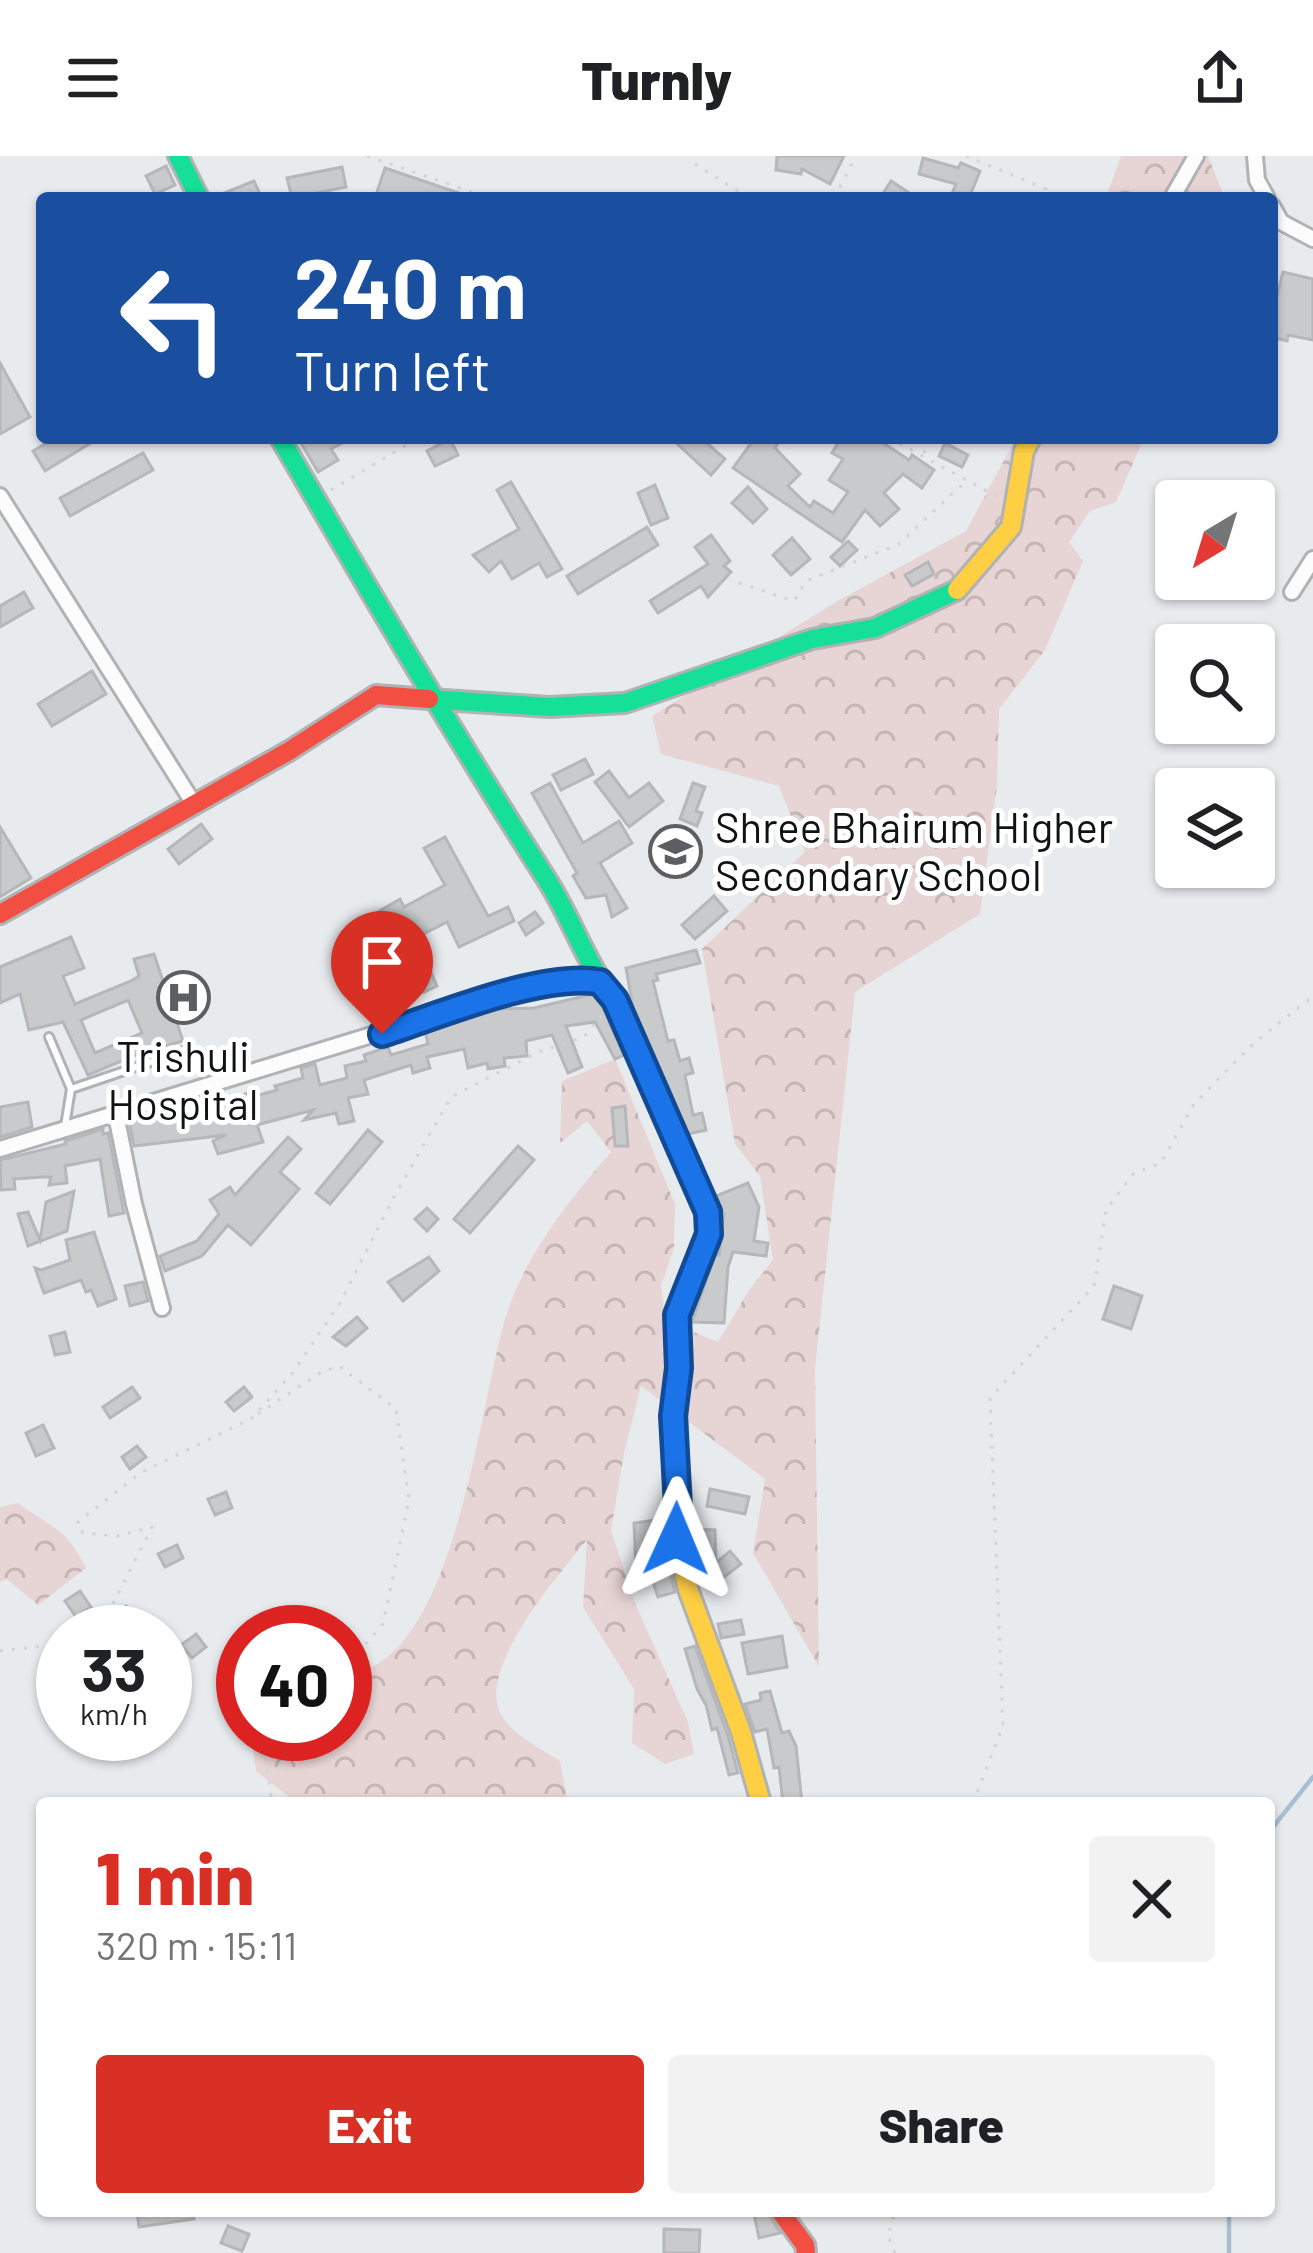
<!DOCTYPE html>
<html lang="en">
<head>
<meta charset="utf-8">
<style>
  :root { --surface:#fff; --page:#f2f2f2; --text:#202124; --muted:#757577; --accent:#d93025 }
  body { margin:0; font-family:Barlow,sans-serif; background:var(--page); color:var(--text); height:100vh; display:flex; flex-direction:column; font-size:45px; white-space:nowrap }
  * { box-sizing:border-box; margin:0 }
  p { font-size:39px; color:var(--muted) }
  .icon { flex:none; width:66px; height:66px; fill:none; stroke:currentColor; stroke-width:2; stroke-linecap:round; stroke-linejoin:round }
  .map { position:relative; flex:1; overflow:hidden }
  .side { position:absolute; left:36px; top:1641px; width:1239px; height:420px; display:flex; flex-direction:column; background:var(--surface); border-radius:12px; box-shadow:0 3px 9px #0004 }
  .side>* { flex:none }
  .banner { position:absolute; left:36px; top:36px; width:1242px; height:252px; border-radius:12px; box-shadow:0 3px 9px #0004; background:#1a4fa0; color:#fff; overflow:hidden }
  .needle { width:78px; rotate:218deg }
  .controls { position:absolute; left:1155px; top:324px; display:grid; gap:24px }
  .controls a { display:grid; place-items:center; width:120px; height:120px; border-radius:12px; background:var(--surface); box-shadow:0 3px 9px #0004; font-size:60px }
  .speed { position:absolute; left:36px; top:1449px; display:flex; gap:24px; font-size:60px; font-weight:700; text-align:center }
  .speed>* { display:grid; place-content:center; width:156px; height:156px; border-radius:50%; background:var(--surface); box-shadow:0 3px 9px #0004; line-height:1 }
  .speed small { font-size:30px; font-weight:400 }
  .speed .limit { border:18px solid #d22; background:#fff; color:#111 }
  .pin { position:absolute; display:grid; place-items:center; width:102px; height:102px; color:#fff; margin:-123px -51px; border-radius:50% 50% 50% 0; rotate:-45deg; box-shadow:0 0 12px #0007 }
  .pin .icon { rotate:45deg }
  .me { position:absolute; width:132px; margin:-66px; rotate:1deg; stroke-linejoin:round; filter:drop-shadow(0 0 9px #0008) }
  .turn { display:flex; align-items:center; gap:42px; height:252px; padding:0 60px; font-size:54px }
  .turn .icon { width:156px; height:156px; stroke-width:2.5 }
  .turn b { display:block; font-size:84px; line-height:102px }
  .round { display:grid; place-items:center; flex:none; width:126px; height:126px; border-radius:12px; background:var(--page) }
  .head { display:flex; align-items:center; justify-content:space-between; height:204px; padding:0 60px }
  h1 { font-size:72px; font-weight:800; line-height:90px; color:var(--accent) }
  .action { display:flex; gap:24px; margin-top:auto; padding:24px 60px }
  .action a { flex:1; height:138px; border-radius:12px; background:var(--accent); color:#fff; font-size:48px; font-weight:800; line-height:138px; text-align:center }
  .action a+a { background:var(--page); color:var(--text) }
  header { display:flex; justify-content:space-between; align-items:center; height:156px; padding:0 60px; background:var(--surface); font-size:54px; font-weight:800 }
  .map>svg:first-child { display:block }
</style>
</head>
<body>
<header><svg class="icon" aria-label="menu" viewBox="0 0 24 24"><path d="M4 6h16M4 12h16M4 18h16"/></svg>Turnly<svg class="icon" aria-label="share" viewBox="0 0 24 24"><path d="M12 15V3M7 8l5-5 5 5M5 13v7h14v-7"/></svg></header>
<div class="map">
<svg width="1313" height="2097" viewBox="0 0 1313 2097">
  <defs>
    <pattern id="forest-crowns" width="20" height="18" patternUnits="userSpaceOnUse" patternTransform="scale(3)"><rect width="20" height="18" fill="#e7d4d4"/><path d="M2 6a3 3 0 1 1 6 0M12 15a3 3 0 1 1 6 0" fill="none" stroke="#c5b5b5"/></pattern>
  </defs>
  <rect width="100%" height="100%" fill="#e8ebee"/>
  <g fill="url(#forest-crowns)">
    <polygon points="1121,0 1208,0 1225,42 1106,42"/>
    <path d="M1016,282h118l7,7 -25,57 -26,9 -21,31 14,19 -38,89 -46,59 -2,76 -17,129 -125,78 -40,377 4,298 -66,-114 12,-74 -124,-93 -17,67 -13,78 24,72 53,119 6,32 -29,10 -33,-21 2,-54 -51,-82 4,-67c-29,35 -103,121 -89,167 7,25 42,41 62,54l7,37 -4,5h-266l-41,-32 -5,-37h94v-60c112,-6 134,-276 162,-361 18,-57 65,-117 104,-161l-24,-31 -27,22 2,-62 53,-22 60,145 -1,44 -13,38 4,34 53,22 31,-52 24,-30 -13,-84 -25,-32 -33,-195 103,-97 -26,-66 -118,-32 -9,-38 182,-113 132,-72z"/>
    <path d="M18,1347c36,27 47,23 68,65l-48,37 -31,-26 -7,3v-75z"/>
  </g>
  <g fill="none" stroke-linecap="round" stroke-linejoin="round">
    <g stroke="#a7bed3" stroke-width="4.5">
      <polyline points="1269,1676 1313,1621"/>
      <polyline points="1229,2055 1229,2097"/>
    </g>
  </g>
  <g fill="#c8cacc" stroke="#b5b7ba" stroke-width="3" fill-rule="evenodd">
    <polygon points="777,0 844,0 830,28 802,13 801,18 776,14"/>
    <polygon points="923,2 958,12 961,7 980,15 969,42 950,42 956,28 919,18"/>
    <polygon points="166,10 175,29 155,38 146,20"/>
    <polygon points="342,11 346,31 292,42 287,22"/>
    <polygon points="385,12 468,40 467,42 375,42"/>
    <polygon points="254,25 259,36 251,42 212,42"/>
    <polygon points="891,25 917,42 880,42"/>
    <polygon points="1283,116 1313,123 1313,184 1288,179 1287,185 1272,181 1272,160"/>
    <polygon points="0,207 30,261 0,278"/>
    <polygon points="55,282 99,282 45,315 33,295"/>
    <polygon points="298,282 352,282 331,293 338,304 318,316"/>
    <polygon points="671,282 701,282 725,303 711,319"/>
    <polygon points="755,282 781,282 775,292 800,318 788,330 810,351 814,345 833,357 848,336 829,324 843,303 832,297 841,282 876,282 909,304 912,299 934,314 922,332 903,318 884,337 899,353 880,370 865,354 842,386 733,312"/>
    <polygon points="450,283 458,299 435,310 427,295"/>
    <polygon points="945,287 968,299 962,311 939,300"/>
    <polygon points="143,297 153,314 70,360 60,342"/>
    <polygon points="511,326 562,413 547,421 539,407 512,423 501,405 489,416 473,399 519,373 497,334"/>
    <polygon points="655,329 668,362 651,369 638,337"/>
    <polygon points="748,331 767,353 753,367 732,347"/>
    <polygon points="647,371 658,389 578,438 567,420"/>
    <polygon points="711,379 730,405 724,410 731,416 708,441 701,430 658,457 650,445 708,408 695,391"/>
    <polygon points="792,382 810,403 791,419 773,399"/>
    <polygon points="848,385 857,394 840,410 831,401"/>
    <polygon points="928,406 934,418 912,430 905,419"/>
    <polygon points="24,436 33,452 0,471 0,450"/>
    <polygon points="92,515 106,538 52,570 38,548"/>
    <polygon points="585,603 593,618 561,634 553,619"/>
    <polygon points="609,615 629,642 649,627 663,645 629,671 595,626"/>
    <polygon points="550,627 583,687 619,665 632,687 600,707 627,752 612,761 606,739 586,742 573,720 577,717 532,637"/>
    <polygon points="693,627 705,631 696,655 702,657 697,670 680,663"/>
    <polygon points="201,668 212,683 179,708 168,693"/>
    <polygon points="0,671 31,722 0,741"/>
    <polygon points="445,681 488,760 508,751 514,765 459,791 447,766 416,782 437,830 424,836 414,813 372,830 366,815 400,801 376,757 400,743 404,751 445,729 424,692"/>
    <polygon points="714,740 727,755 695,783 682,769"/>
    <polygon points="535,756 543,767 526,779 519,767"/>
    <path d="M71,781l13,31 -21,8 12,28 56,-23 8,-5 -5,-17 20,-5 29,87 -18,5 -1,-3 -76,32 -25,-53 -34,8 -9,-36 -20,9v-36zM128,844l14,33 -47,20 -14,-33z"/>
    <polygon points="696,794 700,807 656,818 658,824 653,825 668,885 674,884 680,905 689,902 693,917 685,919 693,959 702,957 706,974 688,978 633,852 626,812"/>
    <polygon points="589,839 594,839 603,851 624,899 615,903 595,866 566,870 582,911 568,917 552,879 526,885 527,900 504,902 505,910 488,913 487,907 468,912 464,893 427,901 430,912 413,917 411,909 364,924 368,938 348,942 354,965 339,968 336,957 304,964 313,954 257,969 263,986 218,998 213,985 226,979 134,990 129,965 183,957 185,963 247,937 248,942 277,934 275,930 303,922 301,912 315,908 320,929 347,922 345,910 366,905 364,899 388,891 391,899 428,888 425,875 495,853 534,852"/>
    <polygon points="28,946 32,971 0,981 0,951"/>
    <polygon points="625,950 628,990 615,990 612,952"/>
    <polygon points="103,973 103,978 108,977 124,1057 109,1060 100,1003 65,1010 67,1027 49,1029 51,1021 43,1021 14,1023 15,1033 1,1034 0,1004 66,988 65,985"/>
    <polygon points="368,974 382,986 330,1048 316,1037"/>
    <polygon points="288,981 301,993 280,1016 299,1033 251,1089 228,1069 202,1100 165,1115 160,1100 197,1085 219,1058 210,1044 230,1031 235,1039"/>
    <polygon points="518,990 534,1004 470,1077 454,1063"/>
    <polygon points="748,1027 759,1051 754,1085 768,1087 766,1100 733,1096 728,1111 724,1167 692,1166 715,1099 719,1099 724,1058 716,1040"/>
    <polygon points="74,1035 67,1075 28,1090 18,1058 28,1056 40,1084 46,1046"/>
    <polygon points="427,1052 438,1063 427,1075 415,1063"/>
    <polygon points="94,1076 116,1143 98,1150 91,1134 86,1136 81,1124 44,1137 35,1112 41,1114 70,1104 66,1084"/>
    <polygon points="429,1101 439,1115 403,1145 388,1126"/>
    <polygon points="143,1126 148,1145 130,1150 125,1130"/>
    <polygon points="1114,1130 1142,1140 1131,1173 1103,1163"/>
    <polygon points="357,1161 367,1172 346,1190 333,1181"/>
    <polygon points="65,1176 70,1196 55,1199 50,1180"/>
    <polygon points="132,1231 140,1242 110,1262 103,1251"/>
    <polygon points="244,1231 252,1241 234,1255 226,1246"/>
    <polygon points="43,1269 54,1292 36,1300 26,1277"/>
    <polygon points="137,1290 146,1301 130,1313 122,1301"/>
    <polygon points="710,1333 749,1341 745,1358 707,1350"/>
    <polygon points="226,1336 232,1352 215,1359 208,1343"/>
    <polygon points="656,1364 660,1396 665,1395 675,1436 658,1441 648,1411 636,1413 634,1367"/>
    <polygon points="692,1373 715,1374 716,1407 730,1395 741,1408 720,1424 700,1424"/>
    <polygon points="177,1389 183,1402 165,1411 158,1398"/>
    <polygon points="80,1435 91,1451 76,1461 65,1445"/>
    <polygon points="126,1450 146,1476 116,1476 107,1464"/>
    <polygon points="741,1464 744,1478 721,1482 718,1468"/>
    <polygon points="196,1478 206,1491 192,1502 181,1489"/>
    <polygon points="782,1480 787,1511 748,1518 742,1487"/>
    <polygon points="695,1490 728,1580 738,1617 729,1619 717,1572 712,1574 706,1549 697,1533 685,1493"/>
    <polygon points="770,1535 782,1577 789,1575 796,1590 802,1647 783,1647 779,1611 774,1612 767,1573 755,1576 745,1548 761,1544 760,1537"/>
    <polygon points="137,2055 193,2055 194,2063 139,2071"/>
    <polygon points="767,2056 780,2077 759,2082 754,2058"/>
    <polygon points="228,2070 249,2078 242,2095 221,2087"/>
    <polygon points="664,2073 700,2074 699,2097 664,2097"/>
  </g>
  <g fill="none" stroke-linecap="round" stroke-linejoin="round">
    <defs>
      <g id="lane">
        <polyline points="49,881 71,933"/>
        <polyline points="65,970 71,933 186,894"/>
      </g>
      <g id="street">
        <polyline points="1255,0 1257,24 1267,42"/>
        <polyline points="1172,42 1196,0"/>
        <polyline points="1272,50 1281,66 1313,83"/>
        <polyline points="0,340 194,648"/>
        <polyline points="1292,436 1313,403"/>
        <polyline points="116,959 134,1048 162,1152"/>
        <polyline points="0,993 515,835 583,823 600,825"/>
      </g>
      <g id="fast">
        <polyline points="178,0 199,42"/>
        <path d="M280,282c87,149 174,297 267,442 25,39 39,84 68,120l93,212 1,22 -17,42"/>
        <polyline points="429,543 549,551 625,547 812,483 875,472 957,434"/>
      </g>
      <g id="slow">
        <polyline points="957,434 1011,371 1024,295 1031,282"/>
        <polyline points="692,1120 677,1159 676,1383 688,1433 741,1576 761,1647"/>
      </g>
      <g id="jam">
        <polyline points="0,758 289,595 376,539 429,543"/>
        <polyline points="780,2055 805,2089 806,2097"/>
      </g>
    </defs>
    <use href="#lane" stroke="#b0b2b4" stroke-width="12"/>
    <use href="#street" stroke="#b0b2b4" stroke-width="20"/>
    <use href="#fast" stroke="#b0b2b4" stroke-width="24"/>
    <use href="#slow" stroke="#b0b2b4" stroke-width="24"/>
    <use href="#jam" stroke="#b0b2b4" stroke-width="24"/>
    <g stroke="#d3d3d4" stroke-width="3" stroke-dasharray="3 9" stroke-linecap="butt">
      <polyline points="367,0 489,42"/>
      <polyline points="966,0 1046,33 1043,42"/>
      <polyline points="695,8 749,42"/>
      <polyline points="834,42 856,0"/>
      <polyline points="889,282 998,341"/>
      <polyline points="924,297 932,282"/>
      <polyline points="331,334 418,282"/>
      <polyline points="739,427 794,445 806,425 899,388 968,323"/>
      <polyline points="258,1258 320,1217 339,1210 396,1253 409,1344 383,1468 351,1505 345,1507"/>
      <polyline points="74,1476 114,1446 152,1371 117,1380 83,1377 77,1367 140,1317 251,1263 291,1219 340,1147 395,1039 451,941 538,896 584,881 602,859"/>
      <polyline points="0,1495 52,1489 63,1483"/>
      <polyline points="262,1578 272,1647"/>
      <polyline points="973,1647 1003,1570 990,1242 1094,1130 1106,1054 1133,1018 1161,1007 1194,948 1253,888 1313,840"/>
      <polyline points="895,2097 888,2080 895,2055"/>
    </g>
    <use href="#lane" stroke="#fcfcfc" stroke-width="6"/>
    <use href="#street" stroke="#fcfcfc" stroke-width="14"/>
    <use href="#fast" stroke="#16e098" stroke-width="18"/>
    <use href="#slow" stroke="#ffcf43" stroke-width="18"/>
    <use href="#jam" stroke="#f24e42" stroke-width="18"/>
  </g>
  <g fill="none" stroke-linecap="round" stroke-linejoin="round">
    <defs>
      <path id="route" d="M382,878c58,-19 160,-62 218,-52l15,18 93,212 1,22 -32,81 2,53 -6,48 5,91 -2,32"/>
    </defs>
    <use href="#route" stroke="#114b97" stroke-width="30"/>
    <use href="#route" stroke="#1a73e8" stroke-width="21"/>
  </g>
  <defs>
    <symbol id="school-ring" viewBox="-11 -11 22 22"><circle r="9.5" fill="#fff" stroke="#5c5e61" stroke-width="1.5"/><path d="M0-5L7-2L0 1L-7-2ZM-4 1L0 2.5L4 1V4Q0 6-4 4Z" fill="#5c5e61"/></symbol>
    <symbol id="hospital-ring" viewBox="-11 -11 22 22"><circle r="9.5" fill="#fff" stroke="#5c5e61" stroke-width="1.5"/><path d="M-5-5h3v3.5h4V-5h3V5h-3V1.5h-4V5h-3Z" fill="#5c5e61"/></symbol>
  </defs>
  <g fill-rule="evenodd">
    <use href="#school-ring" x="646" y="666" width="59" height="59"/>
    <use href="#hospital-ring" x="154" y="812" width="59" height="59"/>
  </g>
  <g text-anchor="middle" stroke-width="10" stroke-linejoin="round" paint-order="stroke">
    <g font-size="42" fill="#101215" stroke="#fff" text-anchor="start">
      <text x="715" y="687">Shree Bhairum Higher<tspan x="715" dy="48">Secondary School</tspan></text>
      <text x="183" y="916" text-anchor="middle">Trishuli<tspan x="183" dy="48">Hospital</tspan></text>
    </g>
  </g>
</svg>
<div class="controls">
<a><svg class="needle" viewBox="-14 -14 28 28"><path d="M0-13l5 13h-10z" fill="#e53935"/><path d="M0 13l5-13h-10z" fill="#757577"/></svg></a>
<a><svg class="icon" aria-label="search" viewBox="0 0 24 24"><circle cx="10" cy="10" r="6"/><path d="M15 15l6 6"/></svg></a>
<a><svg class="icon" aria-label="layers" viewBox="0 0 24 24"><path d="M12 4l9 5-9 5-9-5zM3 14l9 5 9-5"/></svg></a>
</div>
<div class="speed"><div>33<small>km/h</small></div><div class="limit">40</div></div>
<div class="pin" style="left:382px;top:878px;background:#d93025"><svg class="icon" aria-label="arrive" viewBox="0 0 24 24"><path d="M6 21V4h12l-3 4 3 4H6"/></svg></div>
<svg class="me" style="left:676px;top:1383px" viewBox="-20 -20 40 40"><path d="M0-17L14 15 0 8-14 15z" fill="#1a73e8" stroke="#fff" stroke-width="4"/></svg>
<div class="banner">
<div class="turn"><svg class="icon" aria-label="left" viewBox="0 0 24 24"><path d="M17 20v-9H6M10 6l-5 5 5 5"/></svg><div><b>240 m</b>Turn left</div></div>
</div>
<section class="side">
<div class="head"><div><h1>1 min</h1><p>320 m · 15:11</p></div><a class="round"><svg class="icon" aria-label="close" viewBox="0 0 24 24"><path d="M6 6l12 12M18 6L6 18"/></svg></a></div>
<div class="action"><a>Exit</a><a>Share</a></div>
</section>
</div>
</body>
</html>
